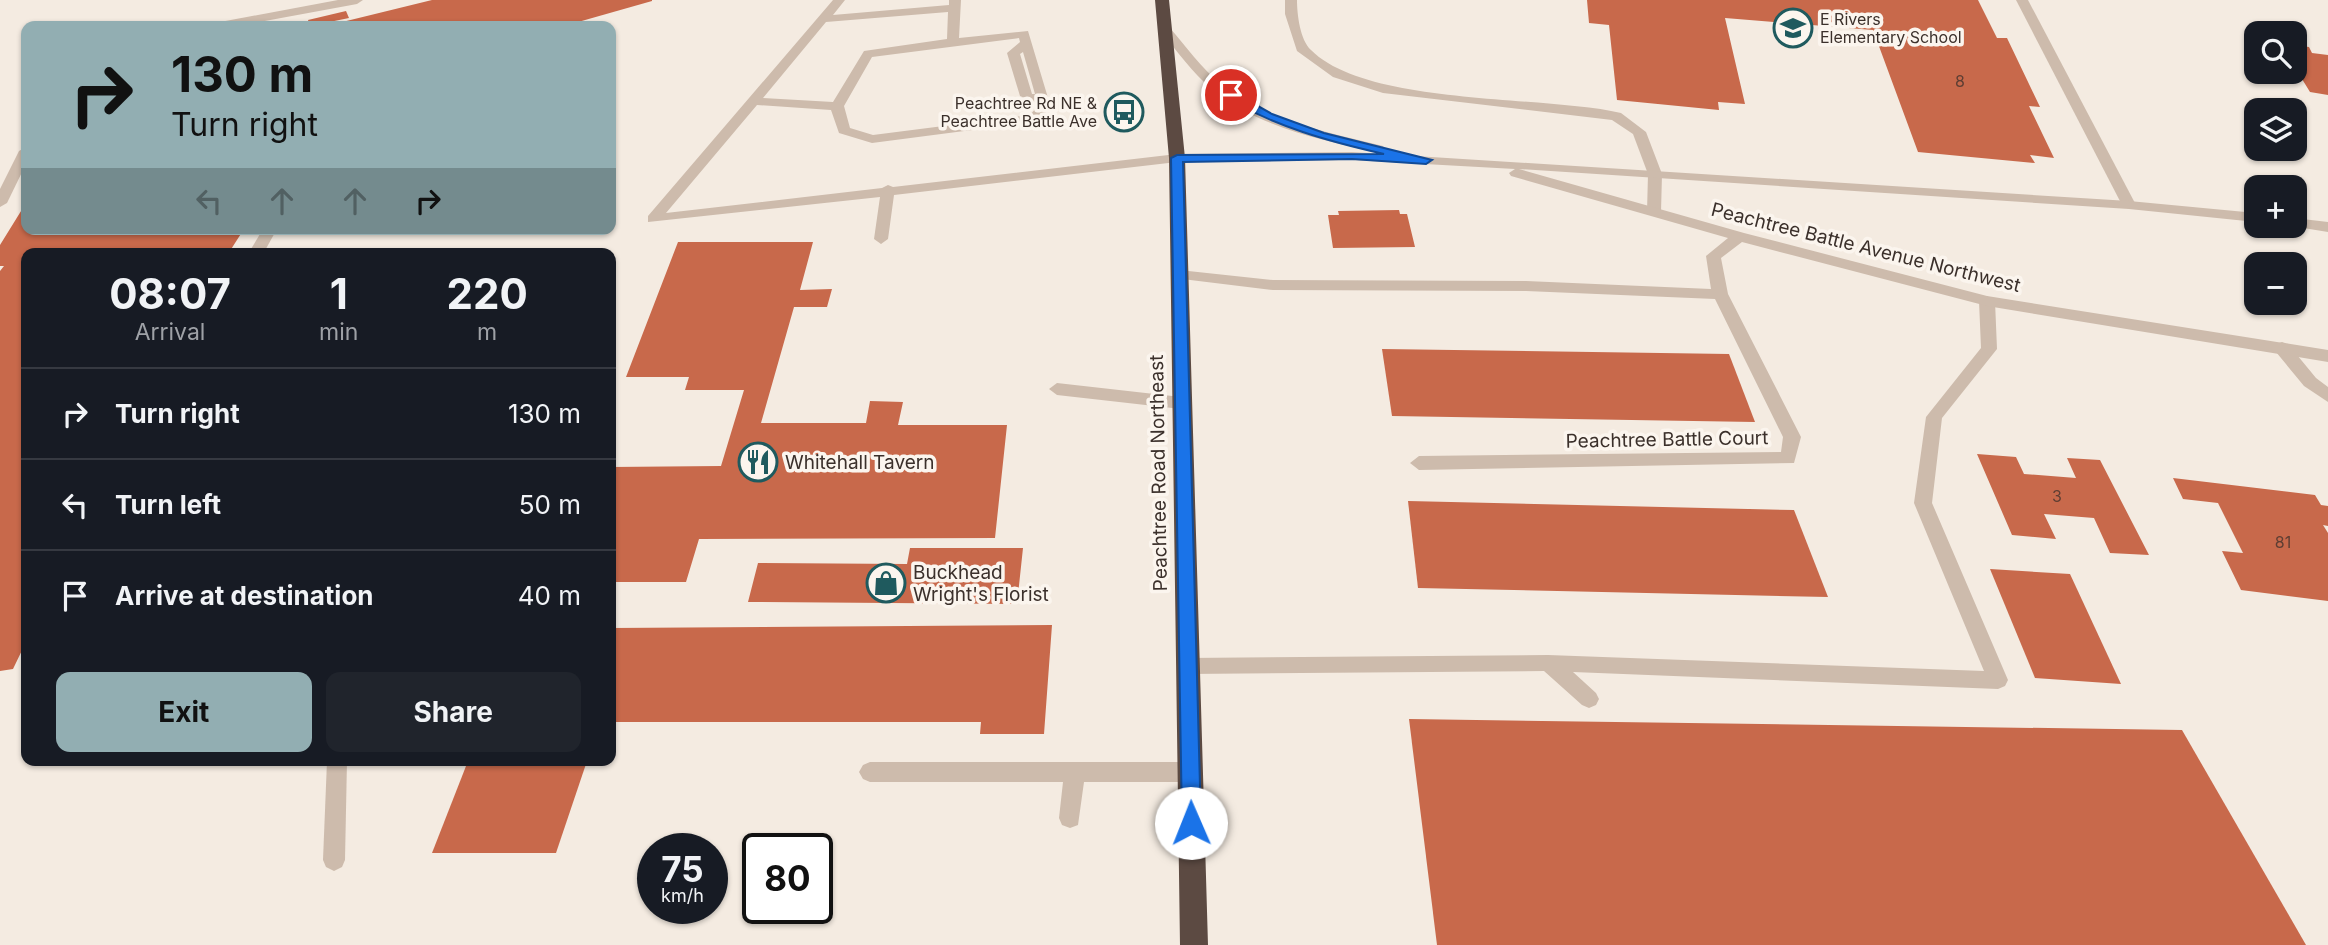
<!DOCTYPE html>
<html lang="en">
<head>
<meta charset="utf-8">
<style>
  :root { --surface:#171b24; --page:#20242c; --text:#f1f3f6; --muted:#9ea1a6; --line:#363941; --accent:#92aeb2 }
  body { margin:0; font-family:Inter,sans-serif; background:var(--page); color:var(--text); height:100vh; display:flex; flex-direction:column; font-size:26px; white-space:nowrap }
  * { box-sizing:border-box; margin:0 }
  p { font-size:23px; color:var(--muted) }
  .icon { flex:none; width:38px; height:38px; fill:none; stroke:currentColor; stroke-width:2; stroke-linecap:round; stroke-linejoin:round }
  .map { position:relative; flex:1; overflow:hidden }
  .drawer { position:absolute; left:21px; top:248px; width:595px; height:518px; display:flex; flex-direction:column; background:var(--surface); border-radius:14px; box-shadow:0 2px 5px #0004 }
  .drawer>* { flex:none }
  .top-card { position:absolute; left:21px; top:21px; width:595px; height:214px; border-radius:14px; box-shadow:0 2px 5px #0004; background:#92aeb2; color:#111; overflow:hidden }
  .buttons { position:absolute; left:2244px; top:21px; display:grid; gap:14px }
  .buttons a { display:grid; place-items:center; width:63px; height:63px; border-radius:14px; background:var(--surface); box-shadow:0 2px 5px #0004; font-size:35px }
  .speed { position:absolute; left:637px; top:833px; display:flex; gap:14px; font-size:35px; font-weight:700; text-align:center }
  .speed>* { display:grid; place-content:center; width:91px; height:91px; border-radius:50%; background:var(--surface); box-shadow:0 2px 5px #0004; line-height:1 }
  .speed small { font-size:18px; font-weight:400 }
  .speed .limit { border:4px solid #111; border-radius:10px; background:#fff; color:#111 }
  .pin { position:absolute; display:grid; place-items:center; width:60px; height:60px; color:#fff; margin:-30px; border:4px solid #fff; border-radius:50%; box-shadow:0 2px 7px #0007 }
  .me { position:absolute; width:77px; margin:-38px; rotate:359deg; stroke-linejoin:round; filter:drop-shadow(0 0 5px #0008) }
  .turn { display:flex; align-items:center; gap:24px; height:147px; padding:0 35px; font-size:32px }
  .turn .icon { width:91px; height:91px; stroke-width:2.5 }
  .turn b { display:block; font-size:49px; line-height:60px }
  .lanes { display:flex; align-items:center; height:66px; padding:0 35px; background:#0003; justify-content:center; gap:35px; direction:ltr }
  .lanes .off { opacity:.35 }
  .eta { display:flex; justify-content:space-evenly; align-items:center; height:119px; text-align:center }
  .eta b { font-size:42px; font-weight:700; line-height:49px }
  .primary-button { display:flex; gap:14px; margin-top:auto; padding:14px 35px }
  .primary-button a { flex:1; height:80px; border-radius:14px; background:var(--accent); color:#111; font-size:28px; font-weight:700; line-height:80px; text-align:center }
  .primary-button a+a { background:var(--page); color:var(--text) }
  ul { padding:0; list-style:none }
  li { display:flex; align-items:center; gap:21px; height:91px; padding:0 35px; border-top:2px solid var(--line) }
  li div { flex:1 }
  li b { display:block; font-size:26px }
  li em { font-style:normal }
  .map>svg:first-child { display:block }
</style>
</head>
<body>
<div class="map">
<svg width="2328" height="945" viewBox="0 0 2328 945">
  <rect width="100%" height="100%" fill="#f4ebe1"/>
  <g fill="#c8694b">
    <polygon points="432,0 652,0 652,1 564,26 326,26"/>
    <polygon points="1587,0 1978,0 1997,38 2007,38 2040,107 2029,106 2054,158 2030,155 2035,163 1918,152 1873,30 1725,18 1745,104 1718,102 1719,110 1617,100 1609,25 1589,23"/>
    <polygon points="346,11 349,18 310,26 308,20"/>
    <polygon points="2294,45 2309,47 2312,53 2328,55 2328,95 2310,92 2294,66"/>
    <polygon points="26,203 26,229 244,229 228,254 26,254 26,642 13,669 0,671 0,271 4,266 0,266 0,245"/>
    <polygon points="1399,210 1400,214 1407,214 1415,247 1333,248 1328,215 1339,215 1338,211"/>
    <polygon points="678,242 813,242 800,290 832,289 827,307 794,307 761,423 866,423 870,401 903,402 898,425 1007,425 995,538 699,539 686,582 611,582 611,467 721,466 744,390 685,390 689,377 626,377"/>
    <polygon points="1382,349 1729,354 1755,422 1392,416"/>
    <polygon points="1977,454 2016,457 2024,474 2076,478 2067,458 2100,460 2149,555 2110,553 2094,518 2044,514 2056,539 2012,535"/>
    <polygon points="2173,478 2315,495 2321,505 2328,506 2328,526 2323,525 2328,533 2328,601 2241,590 2222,551 2243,553 2218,503 2183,499"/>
    <polygon points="1408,501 1794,510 1828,597 1418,588"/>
    <polygon points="910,548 1023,548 1017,604 748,602 758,563 907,564"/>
    <polygon points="1990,569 2070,574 2121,684 2035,678"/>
    <polygon points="1052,625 1044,734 980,734 981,722 611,722 611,628"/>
    <polygon points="1409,719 2182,730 2306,945 1437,945"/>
    <polygon points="468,761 587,761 556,853 432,853"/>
  </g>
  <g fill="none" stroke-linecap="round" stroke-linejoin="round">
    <g fill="#cdbbac" fill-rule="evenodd">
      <polygon points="338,0 363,0 357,4 238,26 214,26 220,22"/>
      <path d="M833,0h12l-12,15 116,-10v-5h12l-2,38 69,-7 23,77 -17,14 -162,21 -33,-10 -8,-23 -74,-5 -91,108 216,-25 6,-3 5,2 284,-33 7,4 -7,4 -283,33 -6,44 -7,5 -7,-5 6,-42 -232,25v-6zM948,12l-1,27 -83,12 -31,51 -70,-4 63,-76zM1019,38l1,4 -13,11 13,43 17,7v4l-7,8 -157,20 -23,-7 -6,-22 28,-49zM1023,52l12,42h-3l-12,-40z"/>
      <path d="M1285,0h12c0,14 3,40 14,50 56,56 230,45 310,63l25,19 16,42 -1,38 -7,4 -7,-4 1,-38 -15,-40 -21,-14 -229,-27 -50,-16 -36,-26 -12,-37z"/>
      <polygon points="2016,0 2028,0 2136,205 2134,208 2124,208 2122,205"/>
      <polygon points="26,147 26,164 7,203 0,207 0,189 19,151"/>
      <polygon points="263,229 277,229 263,254 248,254"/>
      <polygon points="1987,296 1995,301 1997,349 1942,418 1932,503 2008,680 2005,686 1998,689 1573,672 1596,693 1599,699 1596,705 1589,708 1582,705 1544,671 1187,674 1180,672 1177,666 1180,660 1187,658 1548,655 1984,671 1914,503 1926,417 1981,348 1979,301"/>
      <polygon points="2282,342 2288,344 2316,378 2328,387 2328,402 2304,386 2276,352 2274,348 2276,344"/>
      <polygon points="1057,383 1181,397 1189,403 1181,409 1057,395 1049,389"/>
      <polygon points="327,761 347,761 345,860 342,867 334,871 326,867 323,860"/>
      <polygon points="870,762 1190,762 1197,765 1201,772 1197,779 1190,782 1084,782 1078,825 1070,828 1062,825 1059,818 1063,782 870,782 863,779 859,772 863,765"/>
    </g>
    <g fill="#cdbbac" fill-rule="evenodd">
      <path d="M1161,27h8c17,19 32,41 52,57 46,37 105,48 162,62l2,3 -7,4c-58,-14 -119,-25 -166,-64 -20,-16 -34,-38 -51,-56z"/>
      <polygon points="1352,152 2129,201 2256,213 2256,222 2129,209 1519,169 1744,233 1987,296 2328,350 2328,362 1987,306 1742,242 1721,258 1728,294 1801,437 1794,463 1419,470 1410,463 1419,456 1781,452 1783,437 1715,299 1526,291 1273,290 1174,278 1171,275 1179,270 1273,280 1526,281 1711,289 1706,256 1728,238 1511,176 1509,173 1515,169 1352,160 1177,162 1170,158 1177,154"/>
      <polygon points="2294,218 2328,222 2328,232 2291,226 2294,226"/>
    </g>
    <polygon fill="#5c4a42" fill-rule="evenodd" points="1155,0 1169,0 1185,158 1208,945 1180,945 1169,158"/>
  </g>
  <path fill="#1a73e8" stroke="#114b97" stroke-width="2" d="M1226,93h9l37,21 52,19 108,27 -6,4 -74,-5 -169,3 18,661 -3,7 -7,2 -7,-2 -2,-7 -11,-665 6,-3 207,-1c-57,-13 -107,-27 -158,-56z"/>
  <defs>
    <symbol id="school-ring" viewBox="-11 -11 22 22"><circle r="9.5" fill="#fbf5ee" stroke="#1f5a5e" stroke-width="1.5"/><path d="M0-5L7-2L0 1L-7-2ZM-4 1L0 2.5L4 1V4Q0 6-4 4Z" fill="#1f5a5e"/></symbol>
    <symbol id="bus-ring" viewBox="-11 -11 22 22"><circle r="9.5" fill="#fbf5ee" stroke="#1f5a5e" stroke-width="1.5"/><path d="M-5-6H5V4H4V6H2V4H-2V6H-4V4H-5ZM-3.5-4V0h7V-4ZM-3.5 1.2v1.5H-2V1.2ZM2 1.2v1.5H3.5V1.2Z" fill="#1f5a5e"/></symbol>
    <symbol id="restaurant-ring" viewBox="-11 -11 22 22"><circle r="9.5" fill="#fbf5ee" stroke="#1f5a5e" stroke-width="1.5"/><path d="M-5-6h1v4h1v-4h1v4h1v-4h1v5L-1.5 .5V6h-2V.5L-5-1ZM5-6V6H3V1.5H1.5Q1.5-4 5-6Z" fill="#1f5a5e"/></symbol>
    <symbol id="shop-ring" viewBox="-11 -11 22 22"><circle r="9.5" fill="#fbf5ee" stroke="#1f5a5e" stroke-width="1.5"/><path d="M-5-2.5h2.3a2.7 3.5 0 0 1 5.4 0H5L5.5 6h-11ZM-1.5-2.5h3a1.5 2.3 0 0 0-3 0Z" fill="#1f5a5e"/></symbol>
  </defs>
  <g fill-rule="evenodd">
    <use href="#school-ring" x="1771" y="6" width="44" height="44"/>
    <use href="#bus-ring" x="1102" y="90" width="44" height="44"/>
    <use href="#restaurant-ring" x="736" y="440" width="44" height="44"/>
    <use href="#shop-ring" x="864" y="561" width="44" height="44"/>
  </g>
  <g text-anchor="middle" stroke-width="7" stroke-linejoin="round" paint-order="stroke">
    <g font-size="16" fill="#3b302b" stroke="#fbf5ee" text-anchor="start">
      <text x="1820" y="25">E Rivers<tspan x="1820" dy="18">Elementary School</tspan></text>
      <text x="1097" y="109" text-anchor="end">Peachtree Rd NE &amp;<tspan x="1097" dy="18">Peachtree Battle Ave</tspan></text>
    </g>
    <g font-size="16" fill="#5e3e33">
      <text x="1960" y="87">8</text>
      <text x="2057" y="502">3</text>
      <text x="2283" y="548">81</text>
    </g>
    <g font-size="19" fill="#3b302b" stroke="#fbf5ee">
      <text transform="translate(1866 247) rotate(14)" y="7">Peachtree Battle Avenue Northwest</text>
      <text transform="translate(1667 439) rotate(-1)" y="7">Peachtree Battle Court</text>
      <text transform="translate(1158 473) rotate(-91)" y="7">Peachtree Road Northeast</text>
    </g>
    <g font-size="19" fill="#3b302b" stroke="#fbf5ee" text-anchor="start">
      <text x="785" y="469">Whitehall Tavern</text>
      <text x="913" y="579">Buckhead<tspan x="913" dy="22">Wright's Florist</tspan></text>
    </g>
  </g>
</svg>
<div class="buttons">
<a><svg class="icon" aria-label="search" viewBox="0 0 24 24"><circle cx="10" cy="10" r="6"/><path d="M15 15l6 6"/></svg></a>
<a><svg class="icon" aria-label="layers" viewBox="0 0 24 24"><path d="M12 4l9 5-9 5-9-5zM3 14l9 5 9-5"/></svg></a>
<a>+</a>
<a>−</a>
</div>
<div class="speed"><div>75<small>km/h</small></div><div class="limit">80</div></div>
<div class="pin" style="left:1231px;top:95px;background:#d93025"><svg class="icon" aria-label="arrive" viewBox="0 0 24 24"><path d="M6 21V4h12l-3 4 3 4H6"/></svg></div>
<svg class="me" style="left:1191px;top:823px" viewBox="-20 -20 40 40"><circle r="19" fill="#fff"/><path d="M0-13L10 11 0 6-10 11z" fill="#1a73e8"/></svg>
<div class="top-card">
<div class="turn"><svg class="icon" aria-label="right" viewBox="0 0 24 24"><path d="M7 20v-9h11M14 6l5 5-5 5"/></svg><div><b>130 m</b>Turn right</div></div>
<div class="lanes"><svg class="icon off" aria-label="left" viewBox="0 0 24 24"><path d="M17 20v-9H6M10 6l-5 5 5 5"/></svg><svg class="icon off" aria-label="ahead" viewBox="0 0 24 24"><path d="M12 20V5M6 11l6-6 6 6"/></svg><svg class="icon off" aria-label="ahead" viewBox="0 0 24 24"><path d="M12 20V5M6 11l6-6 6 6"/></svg><svg class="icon" aria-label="right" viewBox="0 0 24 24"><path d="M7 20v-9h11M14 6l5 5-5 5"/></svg></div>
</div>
<section class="drawer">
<div class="eta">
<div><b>08:07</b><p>Arrival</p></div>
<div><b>1</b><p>min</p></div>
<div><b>220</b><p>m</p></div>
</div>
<ul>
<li><svg class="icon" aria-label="right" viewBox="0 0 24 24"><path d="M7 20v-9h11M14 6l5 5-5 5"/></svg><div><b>Turn right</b></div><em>130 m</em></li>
<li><svg class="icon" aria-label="left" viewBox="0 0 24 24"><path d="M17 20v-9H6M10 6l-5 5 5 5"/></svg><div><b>Turn left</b></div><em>50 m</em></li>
<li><svg class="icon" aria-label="arrive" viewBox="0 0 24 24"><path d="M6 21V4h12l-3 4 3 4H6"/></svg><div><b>Arrive at destination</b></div><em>40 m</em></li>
</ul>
<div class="primary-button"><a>Exit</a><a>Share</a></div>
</section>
</div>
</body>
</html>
